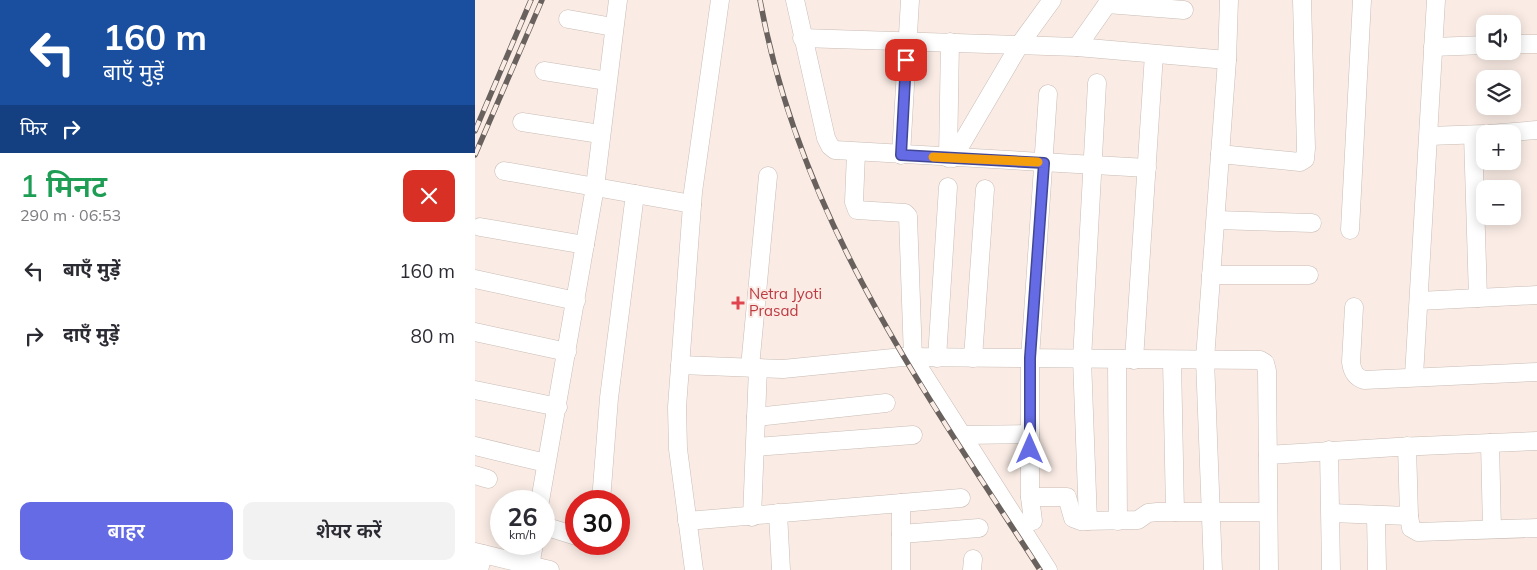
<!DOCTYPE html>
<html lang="hi">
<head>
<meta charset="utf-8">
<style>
  :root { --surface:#fff; --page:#f2f2f3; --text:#2b2b33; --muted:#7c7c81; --accent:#646be4 }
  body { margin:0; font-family:Mulish,"Noto Sans Devanagari",sans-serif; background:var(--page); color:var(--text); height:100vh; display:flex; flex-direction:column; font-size:19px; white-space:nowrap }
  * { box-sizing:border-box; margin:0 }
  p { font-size:16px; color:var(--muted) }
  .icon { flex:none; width:28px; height:28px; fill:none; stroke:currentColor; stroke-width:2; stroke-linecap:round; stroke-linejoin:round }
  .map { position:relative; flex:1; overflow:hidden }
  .drawer { display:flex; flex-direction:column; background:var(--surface); width:475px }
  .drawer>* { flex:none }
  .hud { background:#1a4fa0; color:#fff; overflow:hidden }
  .buttons { position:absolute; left:1001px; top:15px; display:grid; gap:10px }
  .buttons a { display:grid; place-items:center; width:45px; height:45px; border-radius:10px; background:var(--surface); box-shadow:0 2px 12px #0003; font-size:25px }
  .speed { position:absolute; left:15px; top:490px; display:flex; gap:10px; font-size:25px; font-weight:700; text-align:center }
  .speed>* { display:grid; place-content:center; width:65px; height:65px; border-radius:50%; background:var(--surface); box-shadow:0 2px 12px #0003; line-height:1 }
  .speed small { font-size:12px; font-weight:400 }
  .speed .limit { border:8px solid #d22; background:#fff; color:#111 }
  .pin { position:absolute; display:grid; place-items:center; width:42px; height:42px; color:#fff; margin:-21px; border-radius:10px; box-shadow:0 2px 8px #0006 }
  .me { position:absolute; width:55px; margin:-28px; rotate:0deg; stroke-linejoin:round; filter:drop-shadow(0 0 4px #0008) }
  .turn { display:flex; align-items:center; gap:18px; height:105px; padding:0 20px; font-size:22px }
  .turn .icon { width:65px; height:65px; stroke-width:2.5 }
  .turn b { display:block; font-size:35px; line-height:42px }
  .then { display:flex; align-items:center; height:48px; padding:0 20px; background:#0003; gap:10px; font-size:19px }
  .round { display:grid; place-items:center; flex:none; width:52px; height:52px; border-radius:10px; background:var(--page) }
  .headline { display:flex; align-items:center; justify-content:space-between; height:85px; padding:0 20px }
  h1 { font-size:30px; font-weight:600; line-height:38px; color:#1e9e55 }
  .primary-button { display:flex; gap:10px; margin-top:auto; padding:10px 20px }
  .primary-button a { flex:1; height:58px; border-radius:10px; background:var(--accent); color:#fff; font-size:20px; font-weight:600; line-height:58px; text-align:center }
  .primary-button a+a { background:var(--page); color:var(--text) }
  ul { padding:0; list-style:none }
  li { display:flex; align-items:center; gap:15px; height:65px; padding:0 20px }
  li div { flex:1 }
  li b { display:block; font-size:19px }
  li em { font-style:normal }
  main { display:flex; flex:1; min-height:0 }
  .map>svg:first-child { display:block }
</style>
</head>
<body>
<main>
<section class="drawer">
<div class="hud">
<div class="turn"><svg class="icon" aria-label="left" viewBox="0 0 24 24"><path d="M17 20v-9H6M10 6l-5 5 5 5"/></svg><div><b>160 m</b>बाएँ मुड़ें</div></div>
<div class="then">फिर<svg class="icon" aria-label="right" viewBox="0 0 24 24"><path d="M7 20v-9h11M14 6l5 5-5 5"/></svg></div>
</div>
<div class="headline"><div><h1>1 मिनट</h1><p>290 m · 06:53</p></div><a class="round" style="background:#d93025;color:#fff"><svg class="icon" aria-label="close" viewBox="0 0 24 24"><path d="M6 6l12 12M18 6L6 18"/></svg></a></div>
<ul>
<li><svg class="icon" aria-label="left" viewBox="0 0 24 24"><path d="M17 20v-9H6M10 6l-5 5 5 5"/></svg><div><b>बाएँ मुड़ें</b></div><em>160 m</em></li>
<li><svg class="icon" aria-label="right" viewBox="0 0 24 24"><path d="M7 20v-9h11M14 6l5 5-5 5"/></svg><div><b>दाएँ मुड़ें</b></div><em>80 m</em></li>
</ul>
<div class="primary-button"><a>बाहर</a><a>शेयर करें</a></div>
</section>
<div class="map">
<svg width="1062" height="570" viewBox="0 0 1062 570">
  <rect width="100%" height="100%" fill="#faece5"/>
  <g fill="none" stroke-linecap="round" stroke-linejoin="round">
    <defs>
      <g id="minor">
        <polyline points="320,0 351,138 355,146 360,150 672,168"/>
        <polyline points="632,4 709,10"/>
        <polyline points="93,19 138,27"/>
        <polyline points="327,38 602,47 752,60"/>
        <polyline points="1038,44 1062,44"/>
        <polyline points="602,47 635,0"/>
        <polyline points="958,47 1010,45"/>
        <polyline points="69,71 132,81"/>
        <polyline points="47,122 125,134"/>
        <polyline points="1014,134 1062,130"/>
        <polyline points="998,135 1003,298"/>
        <polyline points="954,136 1009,134"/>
        <polyline points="381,153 379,202 382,210 430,213 433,216 438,358 573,570"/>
        <polyline points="745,154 825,162 830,159 831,148 827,0"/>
        <polyline points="426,155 435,0"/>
        <polyline points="473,158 475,42"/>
        <polyline points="478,158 545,44 577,0"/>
        <polyline points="29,171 217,204"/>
        <polyline points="741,220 837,223"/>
        <polyline points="5,227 110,245"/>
        <polyline points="875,230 887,0"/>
        <polyline points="736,275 834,275"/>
        <polyline points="0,279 101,301"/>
        <polyline points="944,301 1062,295"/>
        <path d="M879,307l-3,55c1,9 4,15 13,18l173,-8"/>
        <polyline points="0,332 92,352"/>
        <polyline points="462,358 473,187"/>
        <polyline points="498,358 510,189"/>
        <polyline points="642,360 643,521"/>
        <polyline points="659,360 679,54"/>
        <polyline points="697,360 700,512"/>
        <polyline points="205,365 308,369 428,357 785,360 790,363 792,371 794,570"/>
        <polyline points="275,367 293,176"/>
        <polyline points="939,376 961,0"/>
        <polyline points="0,390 83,407"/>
        <polyline points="281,417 411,403"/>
        <polyline points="487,435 555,434"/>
        <polyline points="1015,443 1017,529"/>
        <polyline points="0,446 71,463"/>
        <polyline points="932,446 934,516"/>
        <polyline points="281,447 438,435"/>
        <polyline points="854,450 856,570"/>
        <polyline points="793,455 922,447 1062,441"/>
        <polyline points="0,475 13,479"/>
        <polyline points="555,497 592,497 598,518 606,521 663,520 673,513 682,512 793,512"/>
        <polyline points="65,501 120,187 143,0"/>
        <polyline points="126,501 134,398 160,194"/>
        <polyline points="426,503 426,570"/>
        <polyline points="303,513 306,570"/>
        <polyline points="856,513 934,516 936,528 943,532 1062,528"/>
        <polyline points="901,515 902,570"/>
        <polyline points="277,517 283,368"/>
        <polyline points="212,521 486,498"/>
        <polyline points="558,521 555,497 555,358 573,94"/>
        <polyline points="613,521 607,359 622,83"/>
        <polyline points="69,526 101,536"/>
        <polyline points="426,534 504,528"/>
        <polyline points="0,552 75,570"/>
        <polyline points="55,566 59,544"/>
        <polyline points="4,570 8,554"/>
        <polyline points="219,570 203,449 202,407 218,192 245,0"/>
        <polyline points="497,570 498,559"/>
        <polyline points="738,570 730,359 752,60 754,0"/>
      </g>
    </defs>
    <use href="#minor" stroke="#c9bcb5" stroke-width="19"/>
    <use href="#minor" stroke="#fff" stroke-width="18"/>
    <defs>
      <g id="rail">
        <path d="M285,0c40,220 162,387 280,570"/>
        <polyline points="0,131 56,0"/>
        <polyline points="0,155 67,0"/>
      </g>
    </defs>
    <use href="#rail" stroke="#69615d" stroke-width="5.5"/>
    <use href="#rail" stroke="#faece5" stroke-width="4" stroke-dasharray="11" stroke-linecap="butt"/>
  </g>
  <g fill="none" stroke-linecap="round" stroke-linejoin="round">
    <defs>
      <polyline id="route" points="431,60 426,155 569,163 555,358 555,449"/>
    </defs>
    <use href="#route" stroke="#414694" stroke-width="12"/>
    <use href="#route" stroke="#646be4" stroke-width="9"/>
    <polyline stroke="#f59e0b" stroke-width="9" points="458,157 563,162"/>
  </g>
  <path fill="#e0444e" stroke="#faece5" stroke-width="2" d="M260.5 295.5h5v5h5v5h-5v5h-5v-5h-5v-5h5z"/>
  <g text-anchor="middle" stroke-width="4" stroke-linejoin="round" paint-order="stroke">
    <g font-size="15" fill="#be3a42" stroke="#faece5" text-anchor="start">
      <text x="274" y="299">Netra Jyoti<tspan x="274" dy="17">Prasad</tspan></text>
    </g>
  </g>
</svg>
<div class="buttons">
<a><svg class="icon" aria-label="sound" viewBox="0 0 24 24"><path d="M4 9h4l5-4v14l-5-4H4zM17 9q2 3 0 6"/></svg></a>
<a><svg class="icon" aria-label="layers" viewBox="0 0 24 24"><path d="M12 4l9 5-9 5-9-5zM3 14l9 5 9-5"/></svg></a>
<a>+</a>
<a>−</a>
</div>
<div class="speed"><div>26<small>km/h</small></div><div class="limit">30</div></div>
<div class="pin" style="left:431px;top:60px;background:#d93025"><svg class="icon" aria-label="arrive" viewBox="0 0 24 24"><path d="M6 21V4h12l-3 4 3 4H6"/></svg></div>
<svg class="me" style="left:555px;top:449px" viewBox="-20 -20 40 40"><path d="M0-17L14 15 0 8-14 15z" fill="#646be4" stroke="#fff" stroke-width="4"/></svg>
</div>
</main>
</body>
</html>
